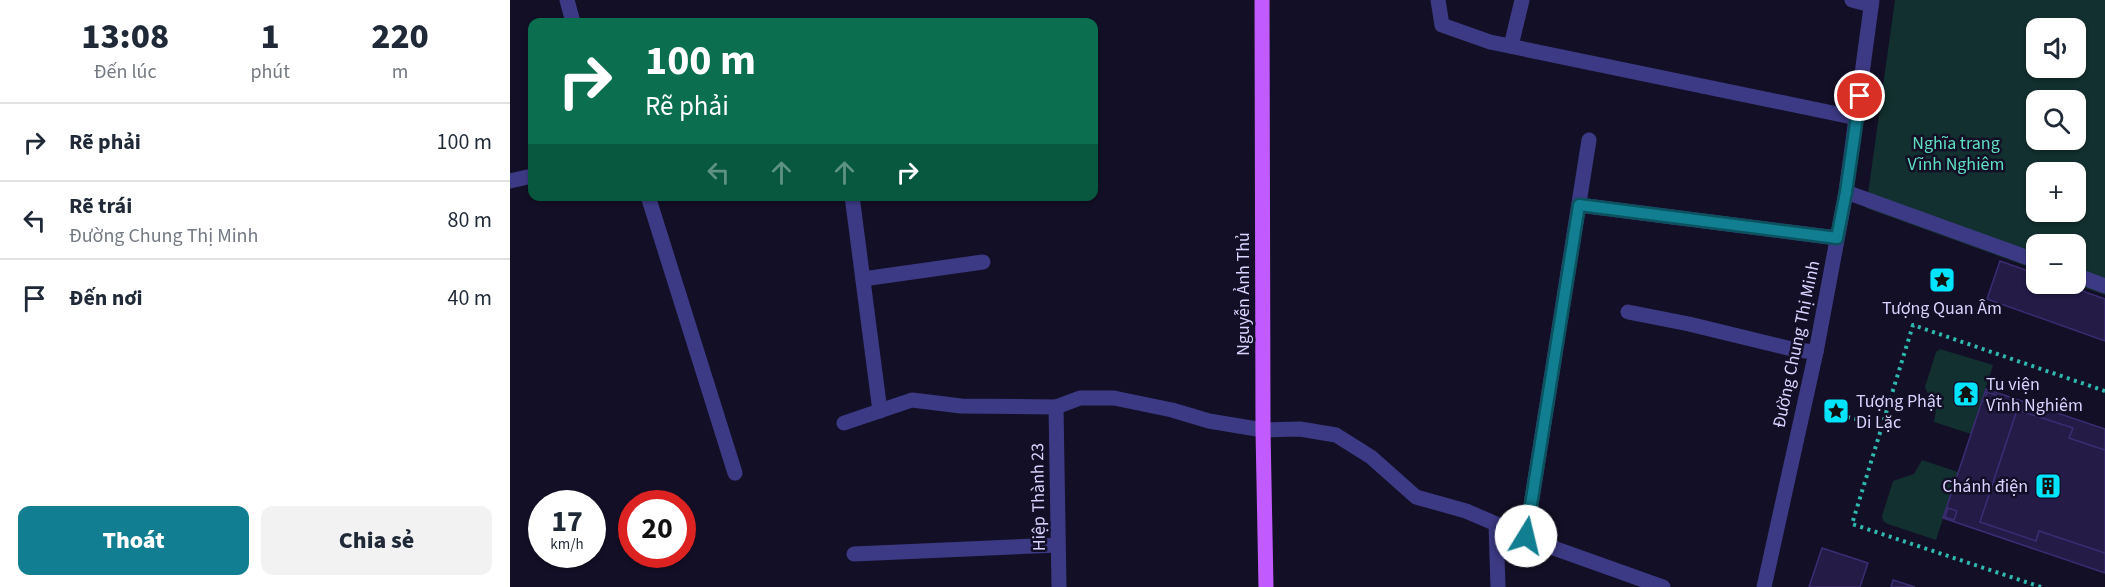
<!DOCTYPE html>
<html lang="vi">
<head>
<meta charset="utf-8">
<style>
  :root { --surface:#fff; --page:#f2f2f3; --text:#1f2937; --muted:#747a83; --line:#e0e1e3; --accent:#117e91 }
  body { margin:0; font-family:"Source Sans 3",sans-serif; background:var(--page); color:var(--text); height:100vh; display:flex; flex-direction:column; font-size:22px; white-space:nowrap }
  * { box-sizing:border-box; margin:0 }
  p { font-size:20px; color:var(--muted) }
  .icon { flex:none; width:33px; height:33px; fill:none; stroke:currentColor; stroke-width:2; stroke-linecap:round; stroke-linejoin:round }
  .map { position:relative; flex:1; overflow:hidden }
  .details { display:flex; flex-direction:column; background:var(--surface); width:510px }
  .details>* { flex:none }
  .top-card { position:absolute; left:18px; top:18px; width:570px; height:183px; border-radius:12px; box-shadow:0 2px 4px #0004; background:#0b6e4f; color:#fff; overflow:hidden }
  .controls { position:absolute; left:1516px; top:18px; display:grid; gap:12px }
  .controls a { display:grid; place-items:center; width:60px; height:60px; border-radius:12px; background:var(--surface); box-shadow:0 2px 4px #0004; font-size:30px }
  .speed { position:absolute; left:18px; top:490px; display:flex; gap:12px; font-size:30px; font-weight:700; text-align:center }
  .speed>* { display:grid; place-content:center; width:78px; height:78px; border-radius:50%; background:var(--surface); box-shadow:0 2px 4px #0004; line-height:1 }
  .speed small { font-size:15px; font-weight:400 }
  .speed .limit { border:9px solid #d22; background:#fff; color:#111 }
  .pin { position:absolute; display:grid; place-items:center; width:51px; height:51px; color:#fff; margin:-26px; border:3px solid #fff; border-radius:50%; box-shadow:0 2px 6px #0007 }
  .me { position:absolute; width:66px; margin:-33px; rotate:9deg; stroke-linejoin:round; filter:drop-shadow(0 0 4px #0008) }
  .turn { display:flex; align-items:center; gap:21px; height:126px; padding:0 18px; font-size:27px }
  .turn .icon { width:78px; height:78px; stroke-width:2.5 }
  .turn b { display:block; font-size:42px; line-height:51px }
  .lanes { display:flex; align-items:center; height:57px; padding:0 18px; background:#0003; justify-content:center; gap:30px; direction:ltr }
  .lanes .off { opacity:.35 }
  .eta { display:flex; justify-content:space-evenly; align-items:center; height:102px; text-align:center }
  .eta b { font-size:36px; font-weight:800; line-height:42px }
  .primary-button { display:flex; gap:12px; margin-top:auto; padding:12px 18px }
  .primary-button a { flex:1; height:69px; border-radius:12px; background:var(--accent); color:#fff; font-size:24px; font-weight:800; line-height:69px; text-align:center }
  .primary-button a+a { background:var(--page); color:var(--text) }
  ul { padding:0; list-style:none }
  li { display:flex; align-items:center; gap:18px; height:78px; padding:0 18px; border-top:2px solid var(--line) }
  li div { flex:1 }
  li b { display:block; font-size:22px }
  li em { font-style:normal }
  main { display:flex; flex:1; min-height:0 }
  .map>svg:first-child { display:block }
</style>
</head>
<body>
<main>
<section class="details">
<div class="eta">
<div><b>13:08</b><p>Đến lúc</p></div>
<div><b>1</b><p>phút</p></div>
<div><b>220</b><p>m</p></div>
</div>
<ul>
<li><svg class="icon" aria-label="right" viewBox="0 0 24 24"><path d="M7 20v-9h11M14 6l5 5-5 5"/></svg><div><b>Rẽ phải</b></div><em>100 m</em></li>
<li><svg class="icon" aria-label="left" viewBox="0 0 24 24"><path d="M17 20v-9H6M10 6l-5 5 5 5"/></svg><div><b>Rẽ trái</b><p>Đường Chung Thị Minh</p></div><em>80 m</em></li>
<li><svg class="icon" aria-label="arrive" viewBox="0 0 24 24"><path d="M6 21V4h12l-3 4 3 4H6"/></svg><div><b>Đến nơi</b></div><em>40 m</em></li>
</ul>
<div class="primary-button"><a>Thoát</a><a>Chia sẻ</a></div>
</section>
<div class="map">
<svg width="1595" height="587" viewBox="0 0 1595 587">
  <rect width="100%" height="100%" fill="#130f26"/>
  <g fill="#12302f" fill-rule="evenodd">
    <path d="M1385,0h210v295l-31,-11h2v-40h-39v26l-171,-62zM1527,28h39v40h-39zM1527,100h39v40h-39zM1527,172h39v40h-39z"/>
    <path d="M1430,349l53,16 -22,69 -37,-12c6,-27 -3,-17 -9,-35l11,-35z"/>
    <polygon points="1412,460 1448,472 1426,540 1378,524 1373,521 1372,516 1383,481 1404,474"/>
  </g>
  <g fill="#241b47" stroke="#3b2d73" stroke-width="1.5">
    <polygon points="1490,261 1527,274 1527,284 1553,284 1595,299 1595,341 1477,299"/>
    <polygon points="1476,389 1595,429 1595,573 1433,518"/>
    <polygon points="1477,392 1486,395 1482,404 1474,401"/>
    <polygon points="1507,410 1563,428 1559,438 1595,450 1595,553 1529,531 1526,541 1470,522"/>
    <polygon points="1438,508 1447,511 1444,520 1435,517"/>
    <polygon points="1312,548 1358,563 1350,587 1299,587"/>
    <polygon points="1383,580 1405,587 1381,587"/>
  </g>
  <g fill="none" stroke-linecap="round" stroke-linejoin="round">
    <g stroke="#2fb8b0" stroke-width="4" stroke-dasharray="3 4.5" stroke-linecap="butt">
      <polyline points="1337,417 1373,425"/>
      <polyline points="1531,587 1342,524 1403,325 1595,391"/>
    </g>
    <g stroke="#3d3a85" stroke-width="15">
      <polyline points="57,0 63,22"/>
      <polyline points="928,0 932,25 980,42 1347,118"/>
      <polyline points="1342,0 1361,5"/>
      <polyline points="1001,46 1012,0"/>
      <polyline points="0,181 22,176"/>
      <polyline points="1336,192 1527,261"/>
      <polyline points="138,196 225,473"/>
      <polyline points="342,196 370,411"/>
      <polyline points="1069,205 1327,238"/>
      <polyline points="1566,275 1595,286"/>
      <polyline points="353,279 473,262"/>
      <polyline points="1118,312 1179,324 1286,350 1306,352"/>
      <polyline points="546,407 549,587"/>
      <polyline points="334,423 402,400 451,406 546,407 570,398 604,398 662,410 699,421 753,430 790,429 826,435 861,457 906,497 956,511 1038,546 1153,587"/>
      <polyline points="986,525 988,587"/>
      <polyline points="1016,536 1079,140"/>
      <polyline points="344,554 548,545"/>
      <polyline points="1254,587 1306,352 1336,192 1362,0"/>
    </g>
    <polyline stroke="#c25bff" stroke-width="15" points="752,0 753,430 756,587"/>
  </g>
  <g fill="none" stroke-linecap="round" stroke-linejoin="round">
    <defs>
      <polyline id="route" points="1016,536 1069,205 1327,238 1336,192 1350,96"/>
    </defs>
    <use href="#route" stroke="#0b525e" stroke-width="15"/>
    <use href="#route" stroke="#117e91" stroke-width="10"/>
  </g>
  <defs>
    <symbol id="sight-square" viewBox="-11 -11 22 22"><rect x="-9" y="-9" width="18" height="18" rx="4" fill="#00e5ff" stroke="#130f26"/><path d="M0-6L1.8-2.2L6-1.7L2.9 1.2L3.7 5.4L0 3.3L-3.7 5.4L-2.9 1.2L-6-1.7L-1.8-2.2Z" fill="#111"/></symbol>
    <symbol id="temple-square" viewBox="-11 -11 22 22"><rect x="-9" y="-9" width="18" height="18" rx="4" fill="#00e5ff" stroke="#130f26"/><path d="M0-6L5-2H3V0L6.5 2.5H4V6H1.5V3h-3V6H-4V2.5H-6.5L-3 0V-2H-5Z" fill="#111"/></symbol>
    <symbol id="building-square" viewBox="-11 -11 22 22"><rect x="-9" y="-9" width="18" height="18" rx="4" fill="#00e5ff" stroke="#130f26"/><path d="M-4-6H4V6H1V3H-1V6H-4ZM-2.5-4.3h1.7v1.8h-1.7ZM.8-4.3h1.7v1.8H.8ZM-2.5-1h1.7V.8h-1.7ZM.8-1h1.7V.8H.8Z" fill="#111"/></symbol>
  </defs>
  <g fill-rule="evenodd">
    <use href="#sight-square" x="1417" y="265" width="30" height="30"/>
    <use href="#temple-square" x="1441" y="379" width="30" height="30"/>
    <use href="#sight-square" x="1311" y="396" width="30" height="30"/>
    <use href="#building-square" x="1523" y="471" width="30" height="30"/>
  </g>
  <g text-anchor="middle" stroke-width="5" stroke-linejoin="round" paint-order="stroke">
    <g font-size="18" fill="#5fe0c0" stroke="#130f26">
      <text x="1446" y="149">Nghĩa trang<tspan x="1446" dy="21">Vĩnh Nghiêm</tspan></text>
    </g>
    <g font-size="18" fill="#d9d4ff" stroke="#130f26">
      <text transform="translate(733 294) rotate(-90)" y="6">Nguyễn Ảnh Thủ</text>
      <text transform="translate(1286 344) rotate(-78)" y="6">Đường Chung Thị Minh</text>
      <text transform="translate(528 497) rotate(-91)" y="6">Hiệp Thành 23</text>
    </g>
    <g font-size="18" fill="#d9d4ff" stroke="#130f26" text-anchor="start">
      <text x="1432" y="314" text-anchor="middle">Tượng Quan Âm</text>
      <text x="1476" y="390">Tu viện<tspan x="1476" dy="21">Vĩnh Nghiêm</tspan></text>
      <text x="1346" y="407">Tượng Phật<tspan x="1346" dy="21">Di Lặc</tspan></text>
      <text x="1518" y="492" text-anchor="end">Chánh điện</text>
    </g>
  </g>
</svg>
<div class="controls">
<a><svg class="icon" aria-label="sound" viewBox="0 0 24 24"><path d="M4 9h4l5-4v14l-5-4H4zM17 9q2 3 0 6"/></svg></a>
<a><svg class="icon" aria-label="search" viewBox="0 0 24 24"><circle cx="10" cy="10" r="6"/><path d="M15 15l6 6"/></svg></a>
<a>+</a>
<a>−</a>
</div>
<div class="speed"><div>17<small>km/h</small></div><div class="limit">20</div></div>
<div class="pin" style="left:1350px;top:96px;background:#d93025"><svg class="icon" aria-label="arrive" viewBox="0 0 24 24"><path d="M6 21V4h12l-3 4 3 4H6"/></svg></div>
<svg class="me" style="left:1016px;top:536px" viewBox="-20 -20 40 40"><circle r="19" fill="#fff"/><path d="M0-13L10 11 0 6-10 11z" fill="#117e91"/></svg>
<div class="top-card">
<div class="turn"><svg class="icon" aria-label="right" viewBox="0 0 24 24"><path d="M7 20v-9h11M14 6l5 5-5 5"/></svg><div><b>100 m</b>Rẽ phải</div></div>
<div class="lanes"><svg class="icon off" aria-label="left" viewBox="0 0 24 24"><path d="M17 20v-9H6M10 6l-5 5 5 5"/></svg><svg class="icon off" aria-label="ahead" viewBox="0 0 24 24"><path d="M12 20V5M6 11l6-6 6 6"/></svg><svg class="icon off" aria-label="ahead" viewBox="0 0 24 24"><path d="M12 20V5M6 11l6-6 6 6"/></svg><svg class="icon" aria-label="right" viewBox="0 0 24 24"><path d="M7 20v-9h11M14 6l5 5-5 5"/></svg></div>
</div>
</div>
</main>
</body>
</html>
